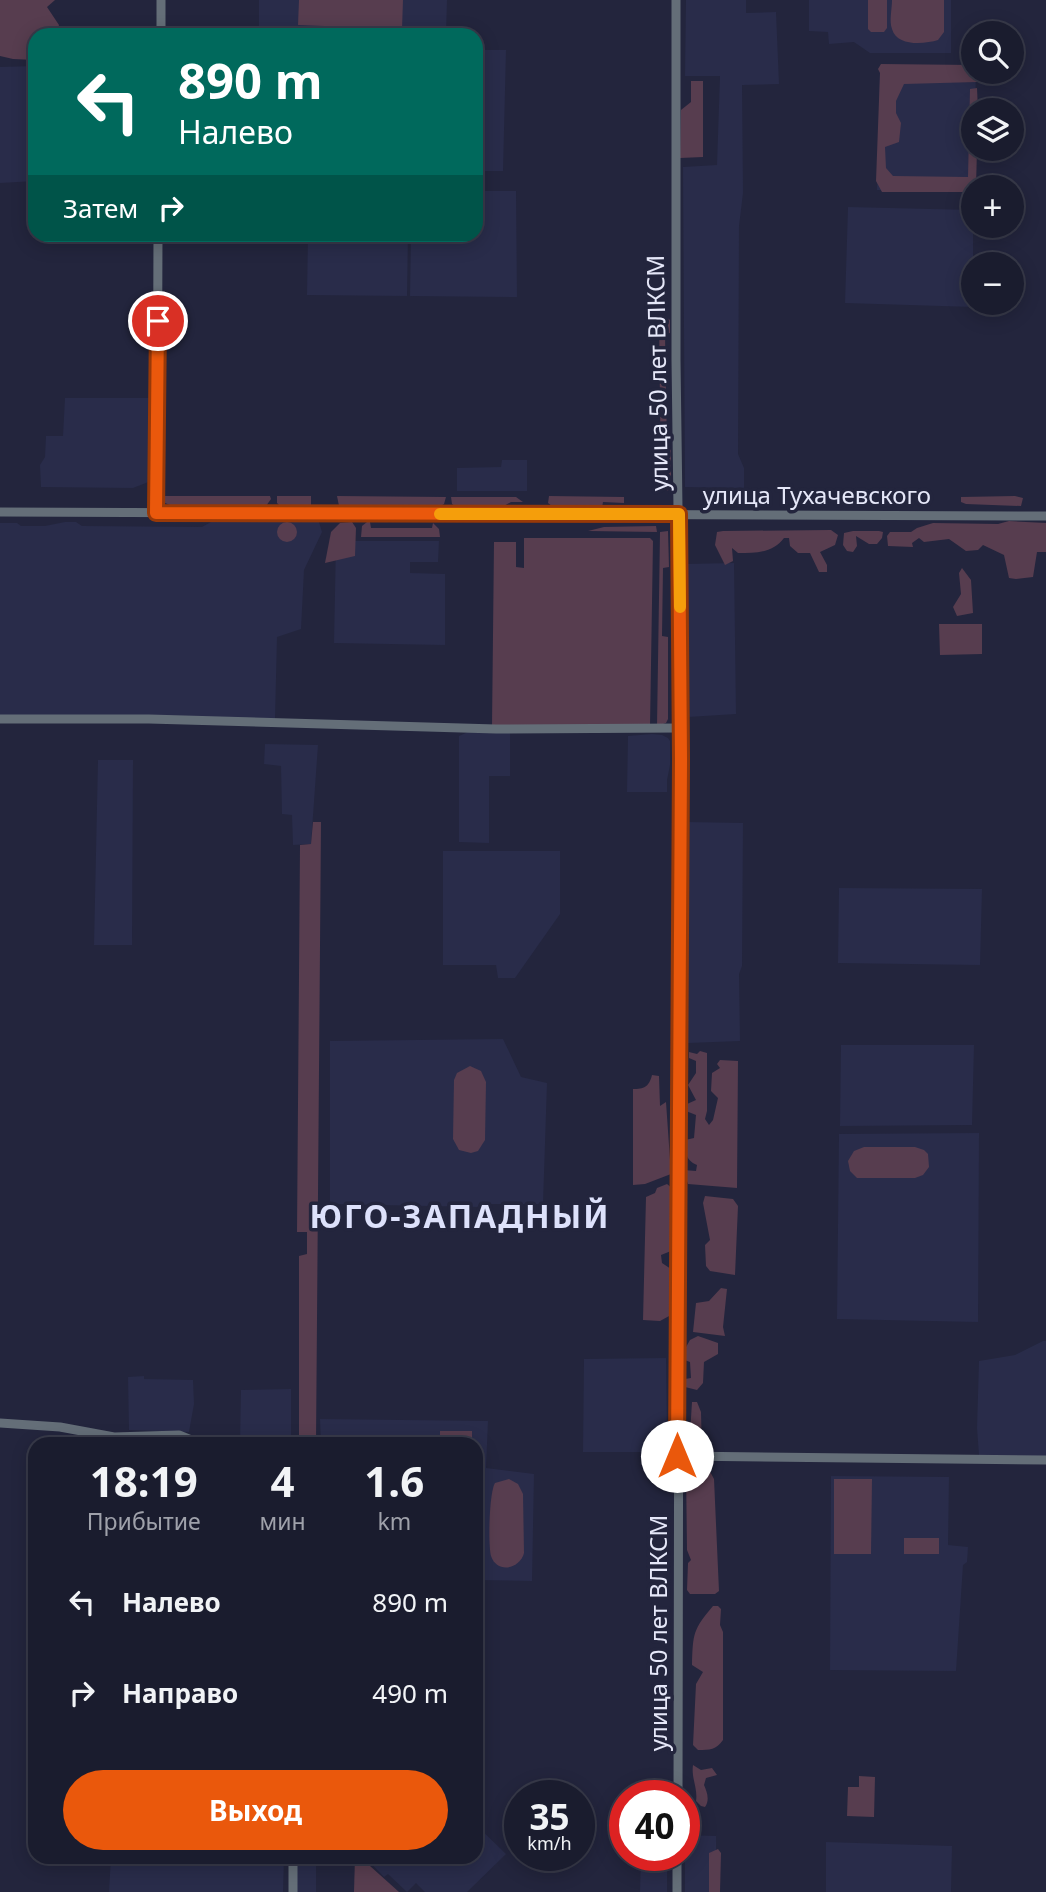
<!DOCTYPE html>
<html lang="ru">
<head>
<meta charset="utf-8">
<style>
  :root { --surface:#1a1c2e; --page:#232536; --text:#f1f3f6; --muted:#9fa1aa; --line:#383a4a; --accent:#ea580c }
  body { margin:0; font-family:"Noto Sans",sans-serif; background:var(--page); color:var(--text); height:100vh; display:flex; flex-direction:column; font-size:26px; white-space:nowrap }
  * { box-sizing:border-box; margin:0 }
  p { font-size:23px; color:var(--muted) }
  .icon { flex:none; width:38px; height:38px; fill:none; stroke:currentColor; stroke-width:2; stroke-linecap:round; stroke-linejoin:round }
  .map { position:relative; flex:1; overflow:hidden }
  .side { position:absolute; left:28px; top:1437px; width:455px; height:427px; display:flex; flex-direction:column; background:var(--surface); border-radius:21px; box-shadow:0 4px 18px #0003,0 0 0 2px var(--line) }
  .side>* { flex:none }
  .guide { position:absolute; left:28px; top:28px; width:455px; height:214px; border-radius:21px; box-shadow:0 4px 18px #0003,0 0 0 2px var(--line); background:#00695c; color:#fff; overflow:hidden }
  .controls { position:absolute; left:961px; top:21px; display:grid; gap:14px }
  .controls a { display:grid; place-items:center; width:63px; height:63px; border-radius:50%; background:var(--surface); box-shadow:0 4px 18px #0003,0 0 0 2px var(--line); font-size:35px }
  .speed { position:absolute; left:504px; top:1780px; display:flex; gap:14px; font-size:35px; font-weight:700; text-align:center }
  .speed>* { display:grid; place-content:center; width:91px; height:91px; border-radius:50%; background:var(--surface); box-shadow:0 4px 18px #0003,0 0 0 2px var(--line); line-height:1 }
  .speed small { font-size:18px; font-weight:400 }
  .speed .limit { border:10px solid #d22; background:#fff; color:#111 }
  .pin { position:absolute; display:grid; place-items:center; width:60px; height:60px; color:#fff; margin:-30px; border:4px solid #fff; border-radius:50%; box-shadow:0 2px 7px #0007 }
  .me { position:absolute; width:77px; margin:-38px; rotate:0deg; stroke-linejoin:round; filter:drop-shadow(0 0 5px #0008) }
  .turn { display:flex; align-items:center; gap:24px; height:147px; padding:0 35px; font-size:32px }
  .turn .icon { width:91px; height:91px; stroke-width:2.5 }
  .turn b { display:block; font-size:49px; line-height:60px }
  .then { display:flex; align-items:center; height:66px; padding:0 35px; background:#0003; gap:14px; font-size:26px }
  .eta { display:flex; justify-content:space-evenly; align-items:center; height:119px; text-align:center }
  .eta b { font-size:42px; font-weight:700; line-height:49px }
  .action { display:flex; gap:14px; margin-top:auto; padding:14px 35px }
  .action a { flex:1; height:80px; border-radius:42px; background:var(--accent); color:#fff; font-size:28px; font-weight:700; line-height:80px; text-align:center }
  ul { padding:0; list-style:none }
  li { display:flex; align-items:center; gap:21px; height:91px; padding:0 35px }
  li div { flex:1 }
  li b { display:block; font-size:26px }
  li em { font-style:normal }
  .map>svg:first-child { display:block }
</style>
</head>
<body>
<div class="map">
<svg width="1046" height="1892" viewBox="0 0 1046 1892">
  <rect width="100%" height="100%" fill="#23253d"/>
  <g fill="#292c4a">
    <polygon points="259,0 447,0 446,35 259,35"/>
    <polygon points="686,0 746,0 746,13 776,12 779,84 742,85 743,193 739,226 738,454 744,468 744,488 685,487 683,167 717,165 720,76 685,76"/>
    <polygon points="809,0 951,0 951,53 870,53 854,42 829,44 828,32 809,31"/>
    <polygon points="476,50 506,50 503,171 476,171"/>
    <polygon points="35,66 35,181 0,183 0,67"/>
    <polygon points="880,69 976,72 975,110 973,110 973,192 877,190"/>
    <polygon points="476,191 516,191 517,297 410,296 411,235 476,234"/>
    <polygon points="848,207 973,210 973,307 845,303"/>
    <polygon points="308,235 408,235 407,296 307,295"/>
    <polygon points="65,398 155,398 156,479 133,488 41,487 40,465 45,457 46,436 63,436"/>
    <polygon points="502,460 527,460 527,491 457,491 457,468 501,467"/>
    <polygon points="65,522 76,522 82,526 202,527 211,522 319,522 322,532 304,570 301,629 277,637 275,719 0,717 0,523 17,523 21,526 45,526"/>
    <polygon points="336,541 439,541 438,562 410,562 410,573 445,574 445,645 334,643"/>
    <polygon points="734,563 736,714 688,717 686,564"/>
    <polygon points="468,732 510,733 510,776 489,776 489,843 459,842 459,736"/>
    <polygon points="652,734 662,735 668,738 670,741 670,765 667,780 667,792 627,792 628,736"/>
    <polygon points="265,744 318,745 311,844 293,845 292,815 282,814 281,766 264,764"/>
    <polygon points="98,760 133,760 132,945 94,945"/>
    <polygon points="686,822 743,823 742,966 739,974 740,1041 688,1043 684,1039 683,826"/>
    <polygon points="443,851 560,851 560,914 515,978 498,978 496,965 443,965"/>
    <polygon points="839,888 982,889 980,965 838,963"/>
    <polygon points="503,1039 521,1077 547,1083 543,1204 482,1204 480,1207 330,1204 330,1041"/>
    <polygon points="841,1045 974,1045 972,1125 840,1126"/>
    <polygon points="979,1133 978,1322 837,1319 839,1134"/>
    <polygon points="1043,1341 1046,1341 1046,1457 979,1455 977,1428 979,1361 1015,1355"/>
    <polygon points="666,1358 667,1432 665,1448 656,1452 583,1452 584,1359"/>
    <polygon points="144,1376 144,1379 193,1380 194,1404 189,1432 129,1430 128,1377"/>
    <polygon points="291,1389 291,1444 240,1444 241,1390"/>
    <polygon points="320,1419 488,1421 486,1468 534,1474 532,1581 476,1580 476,1444 321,1444"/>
    <polygon points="831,1476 949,1477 948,1545 968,1547 967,1562 963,1565 956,1671 830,1670"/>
    <polygon points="476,1825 506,1854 467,1892 425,1892 416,1883 407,1892 388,1874 384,1877 365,1857 476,1857"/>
    <polygon points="685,1835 716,1836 716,1892 685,1892"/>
    <polygon points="826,1842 952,1846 951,1892 826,1892"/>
    <polygon points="641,1855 667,1855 667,1892 640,1892"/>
    <polygon points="111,1857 284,1857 283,1892 109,1892"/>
    <rect x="296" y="1857" width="20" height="35"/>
  </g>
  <g fill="#573d4f">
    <polygon points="0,0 55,0 47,7 59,25 56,35 35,35 35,60 13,59 0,56"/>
    <polygon points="299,0 403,0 402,29 298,25"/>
    <polygon points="868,0 887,0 887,28 884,32 871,32 868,29"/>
    <path d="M892,0h52v32l-6,8c-13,4 -41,7 -46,-11 -3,-8 0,-20 0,-29z"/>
    <polygon points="881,64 973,65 973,72 978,72 977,82 904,84 896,101 896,113 901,123 899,142 885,147 886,168 893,176 968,177 970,89 977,88 978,110 973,110 973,149 977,149 976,187 973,187 973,192 882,192 876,181 880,73 878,69"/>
    <polygon points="691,81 703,81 703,157 680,158 681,110 691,102"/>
    <polygon points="659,317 666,317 670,320 670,333 665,334 667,447 671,450 671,491 661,489"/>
    <polygon points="162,496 270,496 271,499 266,506 170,505 165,503"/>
    <polygon points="277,496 311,496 311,506 279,505 277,503"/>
    <polygon points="337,496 446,497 444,504 439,507 339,506"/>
    <polygon points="549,496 624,497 624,503 603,502 602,508 552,506 548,503"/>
    <polygon points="1015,496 1023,498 1021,506 966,504 961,502 961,497"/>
    <polygon points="451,497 516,497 523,502 511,502 502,507 456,507 452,504"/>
    <polygon points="1009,521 1046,523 1046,552 1037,552 1033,577 1016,579 1009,578 1004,555 983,545 978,550 966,551 949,539 924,542 919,538 912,543 913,547 888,546 887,536 890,532 911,532 917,528 933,523 998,524"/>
    <circle cx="287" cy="532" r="10"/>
    <polygon points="352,522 356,528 355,556 325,563 331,532 340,523"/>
    <polygon points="367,522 370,522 371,528 432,528 433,523 439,529 440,537 361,537 362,526"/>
    <polygon points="656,526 657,532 588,531 604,527"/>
    <path d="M831,530l7,5 -3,10 -15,7 7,13v7h-8l-9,-19h-12l-8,-7 -1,-8h-5c-11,15 -28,15 -46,15l-6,-5 1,13 -8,4 -10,-20 2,-13 6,-1z"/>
    <polygon points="668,531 669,567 663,568 662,636 668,637 668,719 666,723 657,726 660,532"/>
    <polygon points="853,531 879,531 883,532 882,538 877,544 869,544 856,536 857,546 853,552 847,551 843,545 844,533"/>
    <polygon points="524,538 650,538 653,541 650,727 492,726 494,542 516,542 516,567 524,568"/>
    <polygon points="962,568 971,580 973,613 957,616 953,607 961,594 959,573"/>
    <polygon points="939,624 982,624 982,654 940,655"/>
    <polygon points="313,822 321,822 316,1444 299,1444 299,1256 307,1254 307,1232 297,1232 300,845 311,844"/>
    <path d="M700,1051l7,2v58l-2,8 4,6 4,-5 5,-22 -7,-7 1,-18 8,-5 -3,-4 3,-4 18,1 -1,127 -49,-4 -5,-14 13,1 1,-6c-12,-5 -12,-14 -12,-25l9,-2 2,-23 -10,-4 1,-7 9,-4 -8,-15 8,-12v-12l-7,-3v-6l8,2z"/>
    <polygon points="470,1066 481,1071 486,1082 485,1140 478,1151 471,1153 459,1150 453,1139 454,1080 457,1073"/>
    <path d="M652,1075l7,1 1,30 6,-4 5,72 -26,10 -12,1v-96c11,0 16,-2 19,-14z"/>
    <polygon points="864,1147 915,1147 924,1150 928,1154 929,1167 923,1175 915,1178 857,1178 850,1171 848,1161 854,1151"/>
    <polygon points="667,1184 673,1189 671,1251 661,1255 662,1263 671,1269 671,1315 660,1321 643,1320 646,1197 655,1193 657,1188"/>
    <polygon points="705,1196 733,1199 738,1206 735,1275 710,1271 706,1266 705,1245 710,1240 703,1203"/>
    <polygon points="721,1288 727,1289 723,1327 725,1336 693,1332 696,1303 709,1301"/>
    <polygon points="698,1336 718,1343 718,1354 704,1362 703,1383 697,1390 685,1387 685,1379 691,1378 690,1362 682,1359 681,1356 690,1340"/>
    <polygon points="692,1402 697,1402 701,1412 702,1452 699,1456 690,1454 689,1450"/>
    <rect x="440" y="1431" width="32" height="13"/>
    <polygon points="691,1463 706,1464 714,1479 719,1591 715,1594 690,1594 687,1590 688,1563 691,1560 687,1550 686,1468"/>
    <path d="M509,1479l9,5 5,10 1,59c-4,16 -27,21 -33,3 -3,-11 -2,-63 4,-73z"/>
    <polygon points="834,1479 872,1479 871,1554 834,1554"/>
    <rect x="904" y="1538" width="35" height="16"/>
    <path d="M713,1606h5l3,3 -1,16 3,7v108c-7,10 -13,10 -25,10l-5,-5 3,-61 7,-12 -11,-7c1,-32 1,-35 21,-59z"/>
    <path d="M693,1765l8,5 11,-2 5,7 -11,3 -2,7c3,7 6,15 1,22l-4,-1 -5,-5c2,-13 -5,-23 -3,-36z"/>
    <polygon points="859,1776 875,1777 874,1817 847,1816 848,1787 859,1787"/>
    <polygon points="718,1849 721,1853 720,1892 709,1892 709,1853"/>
    <polygon points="355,1857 360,1857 399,1892 354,1892"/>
  </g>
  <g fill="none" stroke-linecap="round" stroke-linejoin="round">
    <g stroke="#646e78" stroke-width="9">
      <polyline points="676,0 676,360 680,657 678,1796"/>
      <polyline points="161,35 161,0"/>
      <polyline points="0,512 1046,516"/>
      <polyline points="157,513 158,234"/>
      <polyline points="0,719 149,719 496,729 680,728"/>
      <polyline points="0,1423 60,1427 114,1437 179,1435 201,1444"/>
      <polyline points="677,1456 1046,1460"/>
      <polyline points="293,1892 293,1857"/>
      <polyline points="677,1892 677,1855"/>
    </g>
  </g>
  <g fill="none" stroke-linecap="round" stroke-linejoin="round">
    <defs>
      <polyline id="route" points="158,321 156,513 679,514 681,759 677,1456"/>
    </defs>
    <use href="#route" stroke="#983908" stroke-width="18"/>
    <use href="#route" stroke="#ea580c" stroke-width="12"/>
    <polyline stroke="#f59e0b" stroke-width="12" points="440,514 679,514 680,607"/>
  </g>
  <g text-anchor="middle" stroke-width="7" stroke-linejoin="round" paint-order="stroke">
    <g font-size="24" fill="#e5e7f8" stroke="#23253d">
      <text transform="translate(658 373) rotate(-91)" y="8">улица 50 лет ВЛКСМ</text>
      <text x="817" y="504">улица Тухачевского</text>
      <text transform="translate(659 1633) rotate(-90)" y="8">улица 50 лет ВЛКСМ</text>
    </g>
    <g font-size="32" font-weight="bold" letter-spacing="2" fill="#dde1fb" stroke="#23253d">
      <text x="460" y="1228">ЮГО-ЗАПАДНЫЙ</text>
    </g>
  </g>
</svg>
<div class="controls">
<a><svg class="icon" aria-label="search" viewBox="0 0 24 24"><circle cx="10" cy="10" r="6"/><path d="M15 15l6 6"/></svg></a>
<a><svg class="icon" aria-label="layers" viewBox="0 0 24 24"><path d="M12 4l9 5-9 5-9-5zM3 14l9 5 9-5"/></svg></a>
<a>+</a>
<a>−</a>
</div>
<div class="speed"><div>35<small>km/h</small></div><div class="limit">40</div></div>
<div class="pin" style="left:158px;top:321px;background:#d93025"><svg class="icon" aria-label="arrive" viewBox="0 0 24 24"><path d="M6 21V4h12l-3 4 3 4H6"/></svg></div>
<svg class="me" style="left:677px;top:1456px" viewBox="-20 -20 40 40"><circle r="19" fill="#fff"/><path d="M0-13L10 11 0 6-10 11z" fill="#ea580c"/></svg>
<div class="guide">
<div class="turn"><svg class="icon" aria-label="left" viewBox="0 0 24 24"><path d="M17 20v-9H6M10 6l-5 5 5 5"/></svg><div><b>890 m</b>Налево</div></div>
<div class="then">Затем<svg class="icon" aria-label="right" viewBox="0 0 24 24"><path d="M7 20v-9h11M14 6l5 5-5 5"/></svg></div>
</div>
<section class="side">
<div class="eta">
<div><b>18:19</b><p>Прибытие</p></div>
<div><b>4</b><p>мин</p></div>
<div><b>1.6</b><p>km</p></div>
</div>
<ul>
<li><svg class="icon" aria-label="left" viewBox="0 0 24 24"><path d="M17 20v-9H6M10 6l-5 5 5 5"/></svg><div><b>Налево</b></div><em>890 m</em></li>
<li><svg class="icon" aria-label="right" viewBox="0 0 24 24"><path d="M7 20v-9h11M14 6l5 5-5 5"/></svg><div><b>Направо</b></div><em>490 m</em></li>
</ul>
<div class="action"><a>Выход</a></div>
</section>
</div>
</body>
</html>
